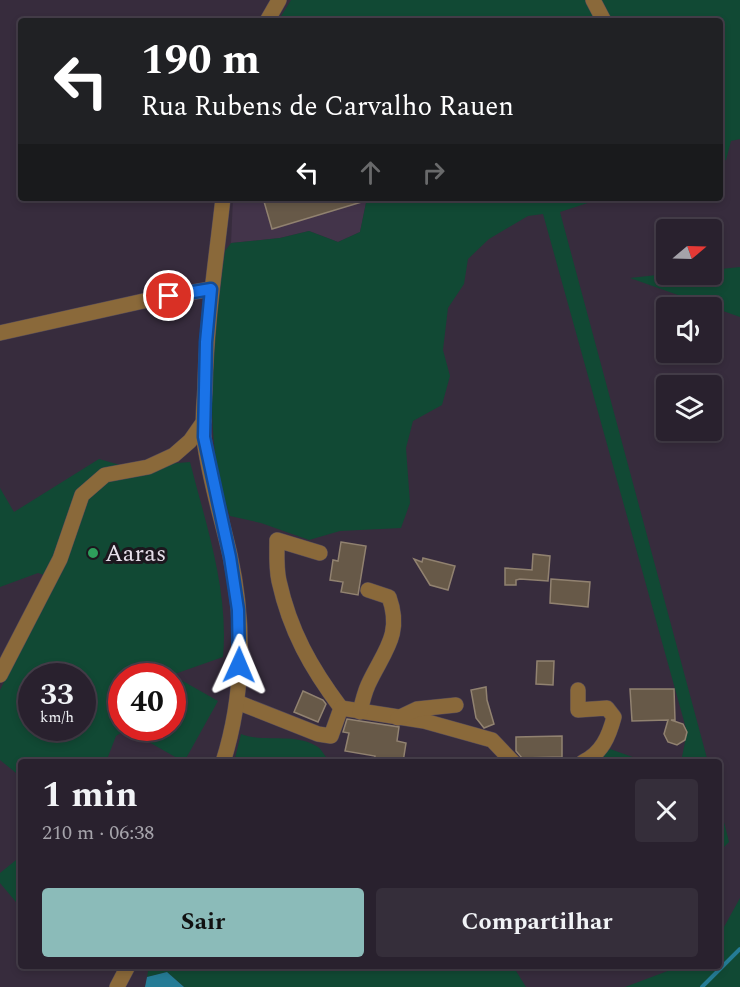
<!DOCTYPE html>
<html lang="pt">
<head>
<meta charset="utf-8">
<style>
  :root { --surface:#29212e; --page:#352e3a; --text:#f1f3f6; --muted:#a5a3aa; --line:#453e4a; --accent:#8bbbb9 }
  body { margin:0; font-family:Spectral,serif; background:var(--page); color:var(--text); height:100vh; display:flex; flex-direction:column; font-size:22px; white-space:nowrap }
  * { box-sizing:border-box; margin:0 }
  p { font-size:20px; color:var(--muted) }
  .icon { flex:none; width:33px; height:33px; fill:none; stroke:currentColor; stroke-width:2; stroke-linecap:round; stroke-linejoin:round }
  .map { position:relative; flex:1; overflow:hidden }
  .side { position:absolute; left:18px; top:759px; width:704px; height:210px; display:flex; flex-direction:column; background:var(--surface); border-radius:6px; box-shadow:0 3px 9px #0003,0 0 0 2px var(--line) }
  .side>* { flex:none }
  .banner { position:absolute; left:18px; top:18px; width:705px; height:183px; border-radius:6px; box-shadow:0 3px 9px #0003,0 0 0 2px var(--line); background:#202124; color:#fff; overflow:hidden }
  .needle { width:39px; rotate:71deg }
  .controls { position:absolute; left:656px; top:219px; display:grid; gap:12px }
  .controls a { display:grid; place-items:center; width:66px; height:66px; border-radius:6px; background:var(--surface); box-shadow:0 3px 9px #0003,0 0 0 2px var(--line); font-size:30px }
  .speed { position:absolute; left:18px; top:663px; display:flex; gap:12px; font-size:30px; font-weight:700; text-align:center }
  .speed>* { display:grid; place-content:center; width:78px; height:78px; border-radius:50%; background:var(--surface); box-shadow:0 3px 9px #0003,0 0 0 2px var(--line); line-height:1 }
  .speed small { font-size:15px; font-weight:400 }
  .speed .limit { border:9px solid #d22; background:#fff; color:#111 }
  .pin { position:absolute; display:grid; place-items:center; width:51px; height:51px; color:#fff; margin:-26px; border:3px solid #fff; border-radius:50%; box-shadow:0 2px 6px #0007 }
  .me { position:absolute; width:66px; margin:-33px; rotate:1deg; stroke-linejoin:round; filter:drop-shadow(0 0 4px #0008) }
  .turn { display:flex; align-items:center; gap:21px; height:126px; padding:0 24px; font-size:27px }
  .turn .icon { width:78px; height:78px; stroke-width:2.5 }
  .turn b { display:block; font-size:42px; line-height:51px }
  .lanes { display:flex; align-items:center; height:57px; padding:0 24px; background:#0003; justify-content:center; gap:30px; direction:ltr }
  .lanes .off { opacity:.35 }
  .round { display:grid; place-items:center; flex:none; width:63px; height:63px; border-radius:6px; background:var(--page) }
  .summary { display:flex; align-items:center; justify-content:space-between; height:102px; padding:0 24px }
  h1 { font-size:36px; font-weight:700; line-height:45px }
  .cta { display:flex; gap:12px; margin-top:auto; padding:12px 24px }
  .cta a { flex:1; height:69px; border-radius:6px; background:var(--accent); color:#111; font-size:24px; font-weight:700; line-height:69px; text-align:center }
  .cta a+a { background:var(--page); color:var(--text) }
  .map>svg:first-child { display:block }
</style>
</head>
<body>
<div class="map">
<svg width="740" height="987" viewBox="0 0 740 987">
  <rect width="100%" height="100%" fill="#372c3d"/>
  <polygon fill="#43344a" points="233,198 367,198 360,232 338,242 309,231 280,238 231,243"/>
  <g fill="#114934" fill-rule="evenodd">
    <polygon points="291,0 740,0 740,139 731,141 726,160 720,162 720,21 278,21"/>
    <path d="M367,198h236l-43,14 148,550h-27l6,-30 -144,-518 -15,2 -39,23 -21,20 -4,25 -16,24 -5,42 7,26 -8,29 -29,16 -7,27 4,55 -9,25 -61,3 -31,9 -48,-17 -31,-7c-30,-79 -16,-184 -5,-265l6,-8 49,-5 29,-7 29,11 22,-10z"/>
    <polygon points="740,267 740,317 630,278 666,274 711,274 711,270"/>
    <path d="M99,459l28,8 63,-5c16,63 39,128 33,195l-54,19h-47v52h7l-13,8 -10,26h-85v15l-21,-17v-70l56,-111 -18,-6 -38,14v-99l14,24zM32,676h50v52h-50z"/>
    <polygon points="174,676 218,701 184,762 140,737 145,728 172,728"/>
    <path d="M241,734c23,9 55,-2 77,13 4,3 8,11 12,15h-96z"/>
    <polygon points="610,749 644,761 657,762 596,762"/>
    <polygon points="719,802 729,842 719,852 718,852"/>
    <polygon points="21,856 21,908 0,883 0,873"/>
    <polygon points="740,898 740,987 625,987 681,966 718,966 719,936"/>
    <polygon points="149,966 513,966 526,987 184,987 167,972 147,977"/>
  </g>
  <polygon fill="#257c96" points="167,972 184,987 145,987 147,977"/>
  <g fill="none" stroke-linecap="round" stroke-linejoin="round">
    <polyline stroke="#257c96" stroke-width="4" points="702,987 740,949"/>
  </g>
  <g fill="#675948" stroke="#918270" stroke-width="1.5">
    <polygon points="263,198 364,198 365,201 272,229"/>
    <polygon points="341,542 366,546 358,595 341,592 343,582 330,580 333,560 338,561"/>
    <polygon points="533,554 550,556 548,581 520,579 516,580 516,585 505,585 505,568 532,570"/>
    <polygon points="423,558 455,566 448,590 430,585 414,559 422,562"/>
    <polygon points="551,579 590,582 588,607 550,603"/>
    <polygon points="537,661 554,661 553,685 536,684"/>
    <polygon points="486,687 487,700 494,724 484,728 476,718 471,690"/>
    <polygon points="630,689 674,689 675,720 671,720 683,724 687,732 685,740 677,745 668,742 664,734 668,720 632,721"/>
    <polygon points="303,691 323,700 326,704 318,722 294,712"/>
    <polygon points="347,719 399,727 397,741 406,743 403,762 374,762 375,756 345,751 349,733 343,732"/>
    <polygon points="562,736 562,757 522,758 516,751 516,737"/>
  </g>
  <g fill="none" stroke-linecap="round" stroke-linejoin="round">
    <defs>
      <g id="minor">
        <polyline points="593,0 604,21"/>
        <polyline points="267,21 279,0"/>
        <polyline points="0,333 148,300 211,289"/>
        <path d="M320,553l-43,-13c0,13 -1,28 2,41 11,50 32,87 62,127"/>
        <polyline points="0,675 60,559 82,495 105,475 148,467 174,455 190,441 204,421"/>
        <path d="M578,690v20l29,-2 7,9c-5,19 -12,36 -31,45"/>
        <polyline points="237,702 318,734 331,736 341,708 424,721 492,740 513,762"/>
        <path d="M360,712c2,-9 4,-18 8,-27 15,-33 35,-50 21,-88l-21,-7"/>
        <polyline points="398,718 417,709 456,705"/>
        <path d="M223,762c21,-66 22,-139 7,-207 -9,-39 -21,-77 -26,-116 -2,-16 0,-34 1,-50 1,-65 11,-127 18,-191"/>
        <polyline points="117,987 128,966"/>
      </g>
    </defs>
    <use href="#minor" stroke="#534959" stroke-width="16"/>
    <use href="#minor" stroke="#8a693a" stroke-width="15"/>
  </g>
  <g fill="none" stroke-linecap="round" stroke-linejoin="round">
    <defs>
      <polyline id="route" points="169,296 211,289 206,342 204,437 230,557 238,610 239,665"/>
    </defs>
    <use href="#route" stroke="#114b97" stroke-width="15"/>
    <use href="#route" stroke="#1a73e8" stroke-width="10"/>
  </g>
  <circle fill="#2e9e5b" stroke="#1c171e" stroke-width="2" cx="93" cy="553" r="6"/>
  <g text-anchor="middle" stroke-width="6" stroke-linejoin="round" paint-order="stroke">
    <g font-size="24" fill="#e7e0eb" stroke="#1c171e" text-anchor="start">
      <text x="105" y="561">Aaras</text>
    </g>
  </g>
</svg>
<div class="controls">
<a><svg class="needle" viewBox="-14 -14 28 28"><path d="M0-13l5 13h-10z" fill="#e53935"/><path d="M0 13l5-13h-10z" fill="#a5a3aa"/></svg></a>
<a><svg class="icon" aria-label="sound" viewBox="0 0 24 24"><path d="M4 9h4l5-4v14l-5-4H4zM17 9q2 3 0 6"/></svg></a>
<a><svg class="icon" aria-label="layers" viewBox="0 0 24 24"><path d="M12 4l9 5-9 5-9-5zM3 14l9 5 9-5"/></svg></a>
</div>
<div class="speed"><div>33<small>km/h</small></div><div class="limit">40</div></div>
<div class="pin" style="left:169px;top:296px;background:#d93025"><svg class="icon" aria-label="arrive" viewBox="0 0 24 24"><path d="M6 21V4h12l-3 4 3 4H6"/></svg></div>
<svg class="me" style="left:239px;top:665px" viewBox="-20 -20 40 40"><path d="M0-17L14 15 0 8-14 15z" fill="#1a73e8" stroke="#fff" stroke-width="4"/></svg>
<div class="banner">
<div class="turn"><svg class="icon" aria-label="left" viewBox="0 0 24 24"><path d="M17 20v-9H6M10 6l-5 5 5 5"/></svg><div><b>190 m</b>Rua Rubens de Carvalho Rauen</div></div>
<div class="lanes"><svg class="icon" aria-label="left" viewBox="0 0 24 24"><path d="M17 20v-9H6M10 6l-5 5 5 5"/></svg><svg class="icon off" aria-label="ahead" viewBox="0 0 24 24"><path d="M12 20V5M6 11l6-6 6 6"/></svg><svg class="icon off" aria-label="right" viewBox="0 0 24 24"><path d="M7 20v-9h11M14 6l5 5-5 5"/></svg></div>
</div>
<section class="side">
<div class="summary"><div><h1>1 min</h1><p>210 m · 06:38</p></div><a class="round"><svg class="icon" aria-label="close" viewBox="0 0 24 24"><path d="M6 6l12 12M18 6L6 18"/></svg></a></div>
<div class="cta"><a>Sair</a><a>Compartilhar</a></div>
</section>
</div>
</body>
</html>
